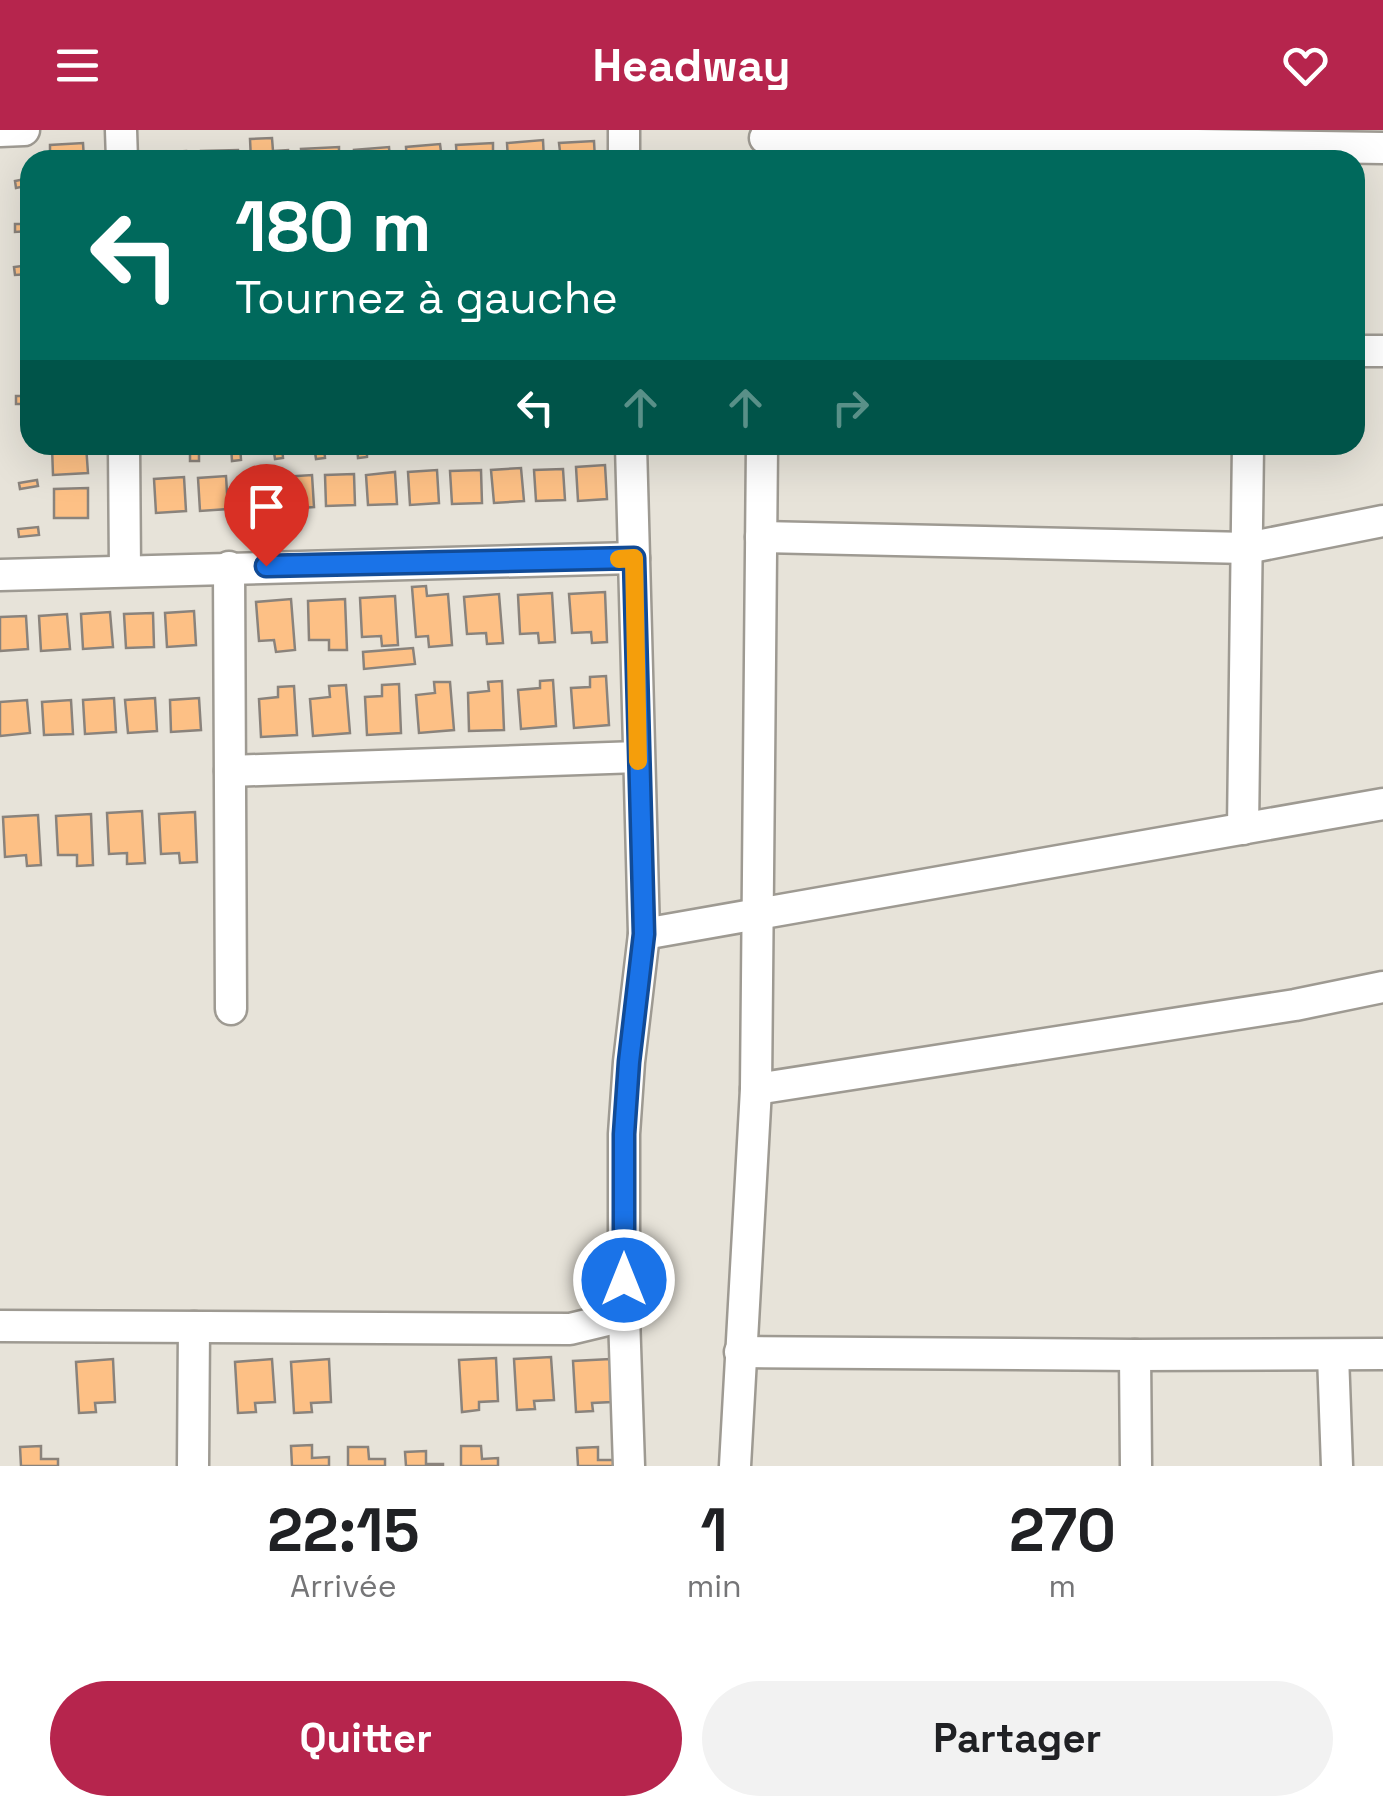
<!DOCTYPE html>
<html lang="fr">
<head>
<meta charset="utf-8">
<style>
  :root { --surface:#fff; --page:#f2f2f2; --text:#202124; --muted:#757577; --accent:#b6254d }
  body { margin:0; font-family:"Space Grotesk",sans-serif; background:var(--page); color:var(--text); height:100vh; display:flex; flex-direction:column; font-size:38px; white-space:nowrap }
  * { box-sizing:border-box; margin:0 }
  p { font-size:32px; color:var(--muted) }
  .icon { flex:none; width:55px; height:55px; fill:none; stroke:currentColor; stroke-width:2; stroke-linecap:round; stroke-linejoin:round }
  .map { position:relative; height:1336px; overflow:hidden }
  .sheet { display:flex; flex-direction:column; background:var(--surface); flex:1 }
  .sheet>* { flex:none }
  .hud { position:absolute; left:20px; top:20px; width:1345px; height:305px; border-radius:30px; box-shadow:0 10px 40px #0002; background:#00695c; color:#fff; overflow:hidden }
  .pin { position:absolute; display:grid; place-items:center; width:85px; height:85px; color:#fff; margin:-102px -42px; border-radius:50% 50% 50% 0; rotate:-45deg; box-shadow:0 0 10px #0007 }
  .pin .icon { rotate:45deg }
  .me { position:absolute; width:110px; margin:-55px; rotate:0deg; stroke-linejoin:round; filter:drop-shadow(0 0 8px #0008) }
  .turn { display:flex; align-items:center; gap:35px; height:210px; padding:0 50px; font-size:45px }
  .turn .icon { width:130px; height:130px; stroke-width:2.5 }
  .turn b { display:block; font-size:70px; line-height:85px }
  .lanes { display:flex; align-items:center; height:95px; padding:0 50px; background:#0003; justify-content:center; gap:50px; direction:ltr }
  .lanes .off { opacity:.35 }
  .eta { display:flex; justify-content:space-evenly; align-items:center; height:170px; text-align:center }
  .eta b { font-size:60px; font-weight:800; line-height:70px }
  .action { display:flex; gap:20px; margin-top:auto; padding:20px 50px }
  .action a { flex:1; height:115px; border-radius:60px; background:var(--accent); color:#fff; font-size:40px; font-weight:800; line-height:115px; text-align:center }
  .action a+a { background:var(--page); color:var(--text) }
  header { display:flex; justify-content:space-between; align-items:center; height:130px; padding:0 50px; background:var(--accent); color:#fff; font-size:45px; font-weight:800 }
  .map>svg:first-child { display:block }
</style>
</head>
<body>
<header><svg class="icon" aria-label="menu" viewBox="0 0 24 24"><path d="M4 6h16M4 12h16M4 18h16"/></svg>Headway<svg class="icon" aria-label="heart" viewBox="0 0 24 24"><path d="M12 20l-8-8c-3-5 5-10 8-4 3-6 11-1 8 4z"/></svg></header>
<div class="map">
<svg width="1383" height="1336" viewBox="0 0 1383 1336">
  <rect width="100%" height="100%" fill="#e7e3d9"/>
  <g fill="#fdc085" stroke="#8a837c" stroke-width="2.5">
    <polygon points="272,8 273,21 288,20 288,30 251,30 250,9"/>
    <polygon points="543,10 544,30 508,30 507,13"/>
    <polygon points="594,11 595,30 561,30 559,13"/>
    <polygon points="83,13 84,30 50,30 50,15"/>
    <polygon points="493,13 493,30 457,30 456,15"/>
    <polygon points="440,14 442,30 407,30 406,17"/>
    <polygon points="339,17 339,30 302,30 301,19"/>
    <polygon points="389,17 390,30 355,30 354,20"/>
    <polygon points="238,20 239,30 201,30 201,21"/>
    <polygon points="186,21 186,30 151,30 151,23"/>
    <polygon points="30,48 30,55 16,58 15,51"/>
    <polygon points="15,94 30,94 30,101 15,102"/>
    <polygon points="30,135 30,144 15,145 14,137"/>
    <rect x="16" y="266" width="14" height="8"/>
    <polygon points="86,315 88,343 53,345 52,317"/>
    <rect x="190" y="315" width="9" height="16"/>
    <polygon points="231,315 240,315 241,330 232,331"/>
    <polygon points="273,315 282,315 283,328 275,329"/>
    <polygon points="314,315 324,315 325,328 316,329"/>
    <polygon points="357,315 367,315 367,327 358,328"/>
    <polygon points="605,335 607,369 578,371 576,337"/>
    <polygon points="521,338 524,371 494,373 491,340"/>
    <polygon points="563,339 565,370 536,371 534,340"/>
    <polygon points="437,340 439,373 410,375 408,342"/>
    <polygon points="481,340 482,373 452,374 450,341"/>
    <polygon points="395,342 397,374 368,375 366,345"/>
    <polygon points="354,344 355,375 326,376 325,345"/>
    <polygon points="312,345 314,377 284,379 282,347"/>
    <polygon points="226,346 228,379 200,381 198,348"/>
    <polygon points="269,346 271,378 241,380 239,348"/>
    <polygon points="184,347 186,381 156,383 154,349"/>
    <polygon points="37,350 38,356 20,359 19,353"/>
    <polygon points="88,358 88,388 54,388 54,359"/>
    <polygon points="38,397 39,405 19,407 18,399"/>
    <polygon points="426,456 427,466 448,464 452,515 429,517 428,506 416,507 412,457"/>
    <polygon points="605,462 607,512 592,513 591,502 572,503 569,464"/>
    <polygon points="552,463 555,512 539,513 538,503 520,504 518,465"/>
    <polygon points="499,464 503,513 487,514 486,503 467,504 464,467"/>
    <polygon points="395,466 398,515 382,516 381,506 362,507 360,468"/>
    <polygon points="291,469 295,520 276,522 274,510 259,511 256,472"/>
    <polygon points="345,469 347,520 329,520 329,510 309,510 308,471"/>
    <polygon points="194,481 196,515 167,517 165,483"/>
    <polygon points="110,482 113,517 83,519 81,484"/>
    <polygon points="153,483 154,517 126,518 124,484"/>
    <polygon points="67,484 70,519 41,521 39,486"/>
    <polygon points="26,486 28,519 0,521 0,487"/>
    <polygon points="413,518 415,534 364,539 363,522"/>
    <polygon points="606,546 609,595 574,598 571,558 590,557 590,547"/>
    <polygon points="553,550 556,596 521,599 518,560 540,558 540,551"/>
    <polygon points="502,551 504,600 469,601 468,563 489,561 488,552"/>
    <polygon points="434,552 450,552 454,600 419,603 416,565 435,563"/>
    <polygon points="399,554 401,603 367,605 365,567 382,566 382,555"/>
    <polygon points="346,555 350,603 313,606 310,569 330,567 329,556"/>
    <polygon points="294,556 297,605 261,607 259,569 278,567 278,557"/>
    <polygon points="114,568 116,602 85,604 83,570"/>
    <polygon points="155,568 157,601 128,603 125,570"/>
    <polygon points="199,568 201,600 171,602 170,570"/>
    <polygon points="27,570 30,603 0,606 0,572"/>
    <polygon points="71,570 73,604 44,605 42,572"/>
    <polygon points="142,681 145,733 127,734 127,723 109,724 107,683"/>
    <polygon points="195,682 197,732 180,733 179,723 161,724 159,684"/>
    <polygon points="91,684 93,735 77,736 77,725 58,725 56,686"/>
    <polygon points="38,685 41,735 27,736 26,725 5,727 3,687"/>
    <polygon points="551,1227 554,1270 534,1271 535,1279 517,1280 514,1229"/>
    <polygon points="496,1228 498,1271 479,1272 479,1280 462,1282 459,1230"/>
    <polygon points="113,1229 115,1272 95,1273 96,1282 79,1283 76,1232"/>
    <polygon points="272,1229 275,1272 255,1273 256,1282 238,1283 235,1232"/>
    <polygon points="329,1229 331,1272 311,1273 312,1282 294,1283 291,1232"/>
    <polygon points="610,1229 612,1272 592,1273 593,1281 576,1282 573,1231"/>
    <polygon points="312,1315 312,1328 329,1327 329,1336 292,1336 291,1316"/>
    <polygon points="41,1316 41,1329 58,1329 58,1336 21,1336 20,1317"/>
    <polygon points="461,1316 481,1316 482,1329 498,1328 498,1336 461,1336"/>
    <polygon points="348,1317 368,1317 369,1329 385,1329 385,1336 348,1336"/>
    <polygon points="598,1317 598,1330 614,1330 615,1336 578,1336 577,1318"/>
    <polygon points="426,1321 426,1334 443,1334 443,1336 406,1336 405,1322"/>
  </g>
  <g fill="none" stroke-linecap="round" stroke-linejoin="round">
    <defs>
      <g id="minor">
        <polyline points="121,0 122,30"/>
        <polyline points="624,0 624,30"/>
        <polyline points="0,1 24,0"/>
        <polyline points="765,8 1383,18"/>
        <polyline points="1355,221 1383,221"/>
        <polyline points="124,315 125,440"/>
        <polyline points="761,407 1247,418 1383,391"/>
        <polyline points="229,437 231,879"/>
        <polyline points="0,445 634,428"/>
        <polyline points="230,641 638,627"/>
        <polyline points="1243,699 1248,315"/>
        <polyline points="644,804 1383,674"/>
        <polyline points="756,959 1295,875 1383,857"/>
        <polyline points="0,1196 570,1199 624,1186"/>
        <polyline points="740,1222 1135,1225 1383,1224"/>
        <polyline points="1135,1225 1136,1336"/>
        <polyline points="1333,1225 1337,1336"/>
        <polyline points="193,1336 194,1197"/>
        <polyline points="629,1336 624,1186 624,1004 629,932 644,804 631,315"/>
        <polyline points="735,1336 756,959 762,315"/>
      </g>
    </defs>
    <use href="#minor" stroke="#9e9a92" stroke-width="35"/>
    <use href="#minor" stroke="#fff" stroke-width="30"/>
  </g>
  <g fill="none" stroke-linecap="round" stroke-linejoin="round">
    <defs>
      <polyline id="route" points="266,436 634,428 644,804 629,932 624,1004 624,1150"/>
    </defs>
    <use href="#route" stroke="#114b97" stroke-width="25"/>
    <use href="#route" stroke="#1a73e8" stroke-width="18"/>
    <polyline stroke="#f59e0b" stroke-width="18" points="619,429 634,428 638,631"/>
  </g>
</svg>
<div class="pin" style="left:266px;top:436px;background:#d93025"><svg class="icon" aria-label="arrive" viewBox="0 0 24 24"><path d="M6 21V4h12l-3 4 3 4H6"/></svg></div>
<svg class="me" style="left:624px;top:1150px" viewBox="-20 -20 40 40"><circle r="17" fill="#1a73e8" stroke="#fff" stroke-width="3"/><path d="M0-11L8 9 0 5-8 9z" fill="#fff"/></svg>
<div class="hud">
<div class="turn"><svg class="icon" aria-label="left" viewBox="0 0 24 24"><path d="M17 20v-9H6M10 6l-5 5 5 5"/></svg><div><b>180 m</b>Tournez à gauche</div></div>
<div class="lanes"><svg class="icon" aria-label="left" viewBox="0 0 24 24"><path d="M17 20v-9H6M10 6l-5 5 5 5"/></svg><svg class="icon off" aria-label="ahead" viewBox="0 0 24 24"><path d="M12 20V5M6 11l6-6 6 6"/></svg><svg class="icon off" aria-label="ahead" viewBox="0 0 24 24"><path d="M12 20V5M6 11l6-6 6 6"/></svg><svg class="icon off" aria-label="right" viewBox="0 0 24 24"><path d="M7 20v-9h11M14 6l5 5-5 5"/></svg></div>
</div>
</div>
<section class="sheet">
<div class="eta">
<div><b>22:15</b><p>Arrivée</p></div>
<div><b>1</b><p>min</p></div>
<div><b>270</b><p>m</p></div>
</div>
<div class="action"><a>Quitter</a><a>Partager</a></div>
</section>
</body>
</html>
